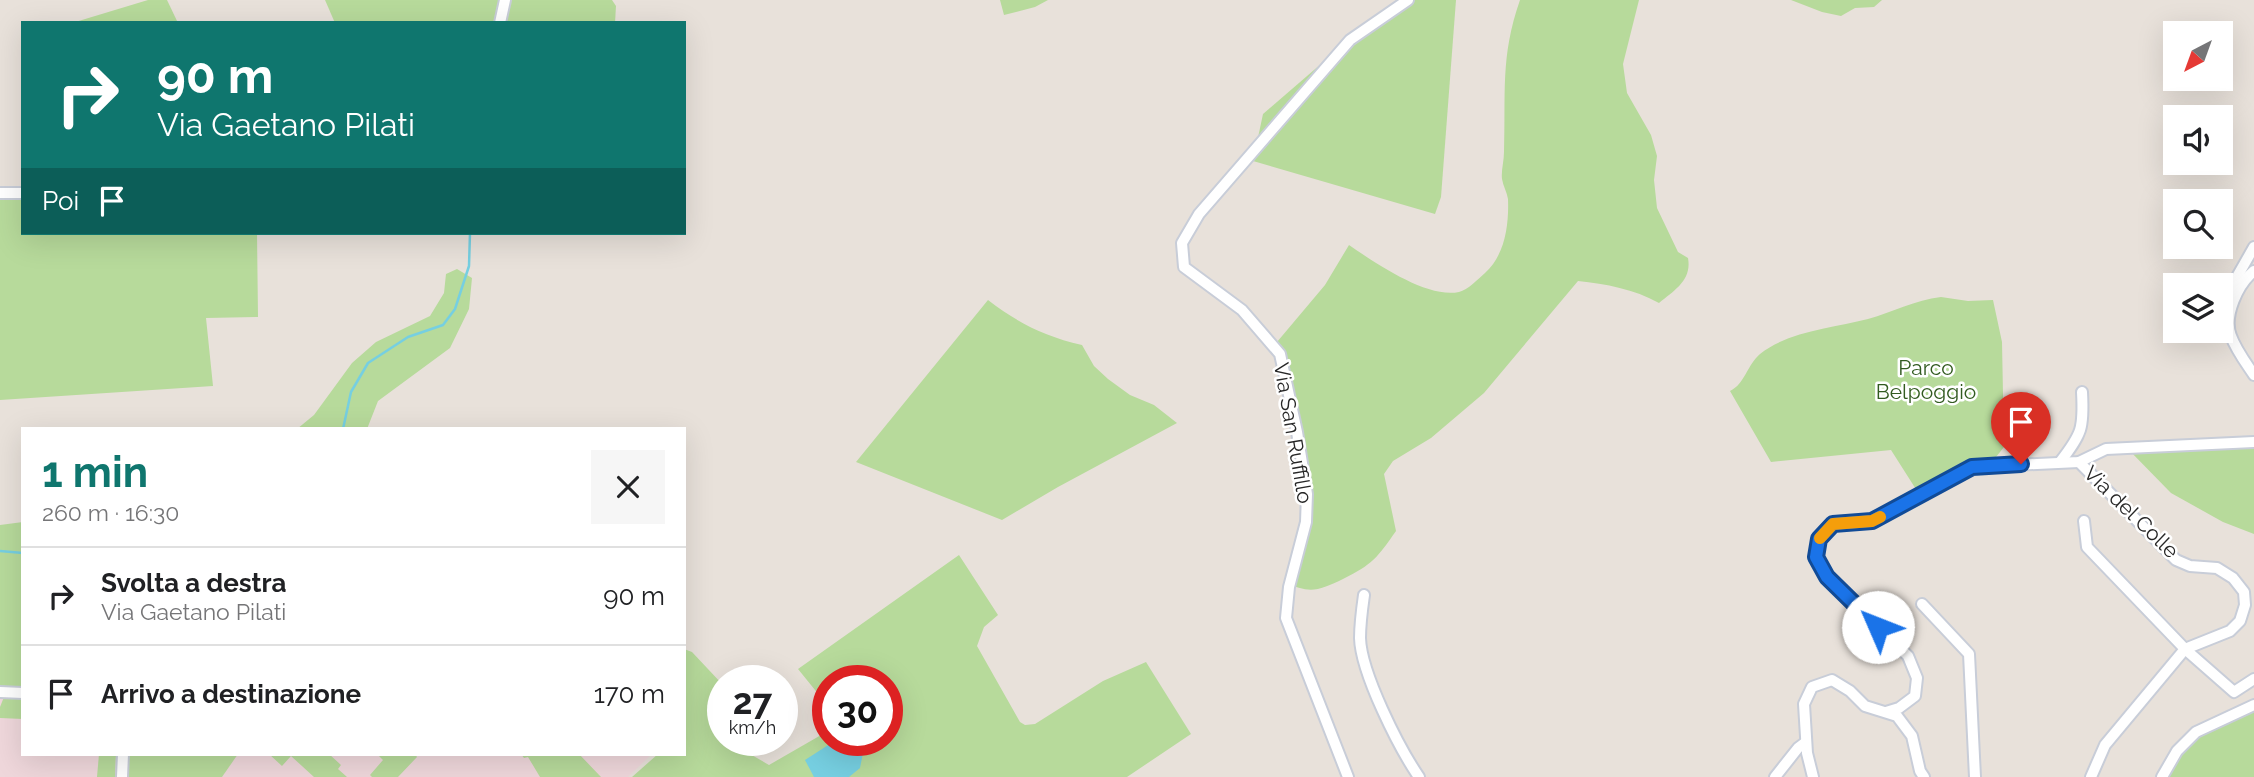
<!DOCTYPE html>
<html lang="it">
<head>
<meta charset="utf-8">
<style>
  :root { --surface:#fff; --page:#f6f6f6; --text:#202124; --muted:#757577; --line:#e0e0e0; --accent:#0f766e }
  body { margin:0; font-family:Raleway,sans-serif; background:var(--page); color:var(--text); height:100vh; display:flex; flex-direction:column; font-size:26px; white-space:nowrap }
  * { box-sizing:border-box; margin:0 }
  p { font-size:23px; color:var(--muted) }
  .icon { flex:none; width:38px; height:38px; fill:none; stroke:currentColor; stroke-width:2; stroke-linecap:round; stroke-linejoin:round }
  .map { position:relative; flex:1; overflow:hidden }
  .panel { position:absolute; left:21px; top:427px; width:665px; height:329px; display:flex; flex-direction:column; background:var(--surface); border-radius:0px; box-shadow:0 7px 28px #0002 }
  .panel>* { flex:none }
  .hud { position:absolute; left:21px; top:21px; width:665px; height:214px; border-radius:0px; box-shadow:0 7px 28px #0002; background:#0f766e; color:#fff; overflow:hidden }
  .needle { width:46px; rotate:221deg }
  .controls { position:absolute; left:2163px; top:21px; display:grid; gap:14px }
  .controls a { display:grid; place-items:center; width:70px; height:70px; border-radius:0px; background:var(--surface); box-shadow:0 7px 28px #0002; font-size:35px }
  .speed { position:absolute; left:707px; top:665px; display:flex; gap:14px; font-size:35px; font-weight:700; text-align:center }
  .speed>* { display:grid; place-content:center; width:91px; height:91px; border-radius:50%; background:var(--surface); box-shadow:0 7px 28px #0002; line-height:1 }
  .speed small { font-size:18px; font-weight:400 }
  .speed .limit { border:10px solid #d22; background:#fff; color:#111 }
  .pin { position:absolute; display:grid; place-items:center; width:60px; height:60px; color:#fff; margin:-72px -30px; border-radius:50% 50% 50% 0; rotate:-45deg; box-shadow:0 0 7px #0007 }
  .pin .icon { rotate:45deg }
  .me { position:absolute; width:77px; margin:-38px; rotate:314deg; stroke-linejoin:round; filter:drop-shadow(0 0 5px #0008) }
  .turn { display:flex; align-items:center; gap:24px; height:147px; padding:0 21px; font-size:32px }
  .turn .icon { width:91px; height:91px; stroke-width:2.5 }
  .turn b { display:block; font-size:49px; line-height:60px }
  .then { display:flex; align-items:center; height:66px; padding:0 21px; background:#0003; gap:14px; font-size:26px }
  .round { display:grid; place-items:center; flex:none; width:74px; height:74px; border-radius:0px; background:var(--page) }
  .summary { display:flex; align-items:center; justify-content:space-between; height:119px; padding:0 21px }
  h1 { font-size:42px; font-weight:700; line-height:52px; color:var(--accent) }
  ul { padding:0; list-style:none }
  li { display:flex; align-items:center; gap:21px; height:98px; padding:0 21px; border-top:2px solid var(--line) }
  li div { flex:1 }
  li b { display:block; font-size:26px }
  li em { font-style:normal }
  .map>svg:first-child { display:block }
</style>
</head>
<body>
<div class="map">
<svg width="2254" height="777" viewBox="0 0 2254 777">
  <rect width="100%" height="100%" fill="#e8e1da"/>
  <polygon fill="#efd7db" points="0,684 23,684 23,754 652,754 628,777 0,777"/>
  <g fill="#b7da9b">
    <polygon points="148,0 167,0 178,23 72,23"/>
    <polygon points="325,0 612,0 616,6 615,23 335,23"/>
    <polygon points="1000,0 1048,0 1035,7 1004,15"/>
    <polygon points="1401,0 1456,0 1441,197 1435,214 1253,161 1263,114 1336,51"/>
    <path d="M1520,0h119l-16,64 4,29 24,42 6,21 -3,24 3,28 21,44 10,6c4,22 -13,32 -29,45 -25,-14 -53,-19 -81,-22l-94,112 -53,45 -38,23 -9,13 12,57c-19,27 -23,33 -53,48 -25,12 -33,15 -59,3l22,-76 -17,-122 -12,-42 48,-57 24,-40c25,17 78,54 110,47 9,-2 19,-13 26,-19 20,-18 24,-48 23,-74 -1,-7 -5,-13 -6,-20 -1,-8 2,-18 2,-27 2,-58 -4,-95 16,-152z"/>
    <polygon points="1791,0 1882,0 1874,7 1855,8 1841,16 1822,12"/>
    <polygon points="23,190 23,233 257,233 258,317 206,318 213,386 0,400 0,191"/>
    <polygon points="457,269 472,278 469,309 450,348 378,401 367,429 297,429 314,415 352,363 376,342 430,316 444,293 446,274"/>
    <path d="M1941,297l27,4 25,-1 9,42 2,105 -12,15 -73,32 -28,-44 -120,12 -41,-71c15,-7 17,-26 30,-37 29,-23 73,-26 108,-35 25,-7 47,-19 73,-22z"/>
    <path d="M988,300c30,23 56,36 94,45l12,21 14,13 22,16 24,10 23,18 -119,64 -56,33 -146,-58z"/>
    <polygon points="2254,442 2254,534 2223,522 2171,493 2127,448"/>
    <polygon points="23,522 21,691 0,691 0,525"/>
    <polygon points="959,555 998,615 984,627 977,646 1020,722 1025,725 1035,724 1103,681 1146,662 1191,734 1127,777 632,777 658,754 684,754 684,649 692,652 723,685 723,740 749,740 750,754 769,765 828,731 828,740 887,740 887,681 828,681 828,706 798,669"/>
    <polygon points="4,697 23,698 23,719 0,718 0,707"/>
    <polygon points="2254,698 2254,777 2161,777 2172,755 2219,717"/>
    <polygon points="99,754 116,754 115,777 97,777"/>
    <polygon points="128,754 238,754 222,777 127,777"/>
    <polygon points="269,754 329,754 341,765 338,769 347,777 314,777 291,756 282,766"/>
    <polygon points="377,754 415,754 417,757 398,777 372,777 370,775 383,760"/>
    <polygon points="521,754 579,754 601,777 540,777 528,757 524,758"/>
  </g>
  <polygon fill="#76cfe1" points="836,740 850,740 863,753 860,768 849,777 814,777 805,760"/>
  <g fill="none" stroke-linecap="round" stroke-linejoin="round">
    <g stroke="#76cfe1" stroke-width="2.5">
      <polyline points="343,429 351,392 368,363 408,337 443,325 455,309 469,266 470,233"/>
      <polyline points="0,551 23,553"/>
    </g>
    <defs>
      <g id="minor">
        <polyline points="500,23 505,0"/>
        <polyline points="0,193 23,193"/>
        <path d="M2254,271c-16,13 -31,45 -23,65 5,14 15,27 23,39"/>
        <polyline points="2221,305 2254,247"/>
        <path d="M2060,462c22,-28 24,-34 22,-70"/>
        <polyline points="2079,462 2176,560 2190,566 2217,568 2233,578 2244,592 2245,605 2240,621 2230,631 2185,649 2105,745 2091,777"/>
        <polyline points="2084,521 2087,547 2185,649 2234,692 2254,679"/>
        <path d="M1364,595c-2,14 -4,29 -4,43 1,35 39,110 59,139"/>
        <polyline points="1922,604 1969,654 1975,777"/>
        <polyline points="0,692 23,693"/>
        <polyline points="1886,712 1899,708 1915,696 1917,678 1908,656 1827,577 1816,557 1819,539 1833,524 1873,521 1972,467 2079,462 2106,449 2254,442"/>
        <polyline points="122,777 123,754"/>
        <polyline points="1348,777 1286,618 1289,587 1306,522 1307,494 1297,432 1280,354 1242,310 1184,267 1182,243 1199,214 1350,40 1408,0"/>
        <polyline points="1775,777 1798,748 1806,742"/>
        <polyline points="1813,777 1807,753 1804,704 1812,687 1832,680 1850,691 1865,706 1897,716 1912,736 1920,771 1924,777"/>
        <polyline points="2162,777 2177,751 2196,732 2254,705"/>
      </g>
    </defs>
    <use href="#minor" stroke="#c8cdd8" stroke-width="14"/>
    <use href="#minor" stroke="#fff" stroke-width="10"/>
  </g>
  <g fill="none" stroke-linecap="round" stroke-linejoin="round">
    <defs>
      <polyline id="route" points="1878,627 1827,577 1816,557 1819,539 1833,524 1872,521 1972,467 2021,464"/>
    </defs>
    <use href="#route" stroke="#114b97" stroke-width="18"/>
    <use href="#route" stroke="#1a73e8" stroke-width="12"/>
    <polyline stroke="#f59e0b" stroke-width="12" points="1820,538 1833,524 1872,521 1880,517"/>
  </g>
  <g text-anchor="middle" stroke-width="5" stroke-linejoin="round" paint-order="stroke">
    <g font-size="21" fill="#325b20" stroke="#fff">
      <text x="1926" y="375">Parco<tspan x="1926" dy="24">Belpoggio</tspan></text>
    </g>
    <g font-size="21" fill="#272727" stroke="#fff">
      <text transform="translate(1293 433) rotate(80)" y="7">Via San Ruffillo</text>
      <text transform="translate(2131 512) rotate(44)" y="7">Via del Colle</text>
    </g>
  </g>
</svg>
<div class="controls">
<a><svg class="needle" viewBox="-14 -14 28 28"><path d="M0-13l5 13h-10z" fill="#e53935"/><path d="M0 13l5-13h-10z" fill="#757577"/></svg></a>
<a><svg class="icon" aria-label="sound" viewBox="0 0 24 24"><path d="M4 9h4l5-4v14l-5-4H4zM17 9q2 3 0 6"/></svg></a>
<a><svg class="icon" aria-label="search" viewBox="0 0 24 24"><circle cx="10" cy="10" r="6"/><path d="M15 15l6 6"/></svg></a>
<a><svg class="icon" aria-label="layers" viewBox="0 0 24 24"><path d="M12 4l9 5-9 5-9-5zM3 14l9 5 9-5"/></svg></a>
</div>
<div class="speed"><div>27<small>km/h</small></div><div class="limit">30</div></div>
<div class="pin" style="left:2021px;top:464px;background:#d93025"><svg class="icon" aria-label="arrive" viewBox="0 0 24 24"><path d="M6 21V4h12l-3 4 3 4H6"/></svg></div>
<svg class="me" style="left:1878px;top:627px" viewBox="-20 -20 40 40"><circle r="19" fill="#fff"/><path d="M0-13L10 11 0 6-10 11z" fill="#1a73e8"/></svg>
<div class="hud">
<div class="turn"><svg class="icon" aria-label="right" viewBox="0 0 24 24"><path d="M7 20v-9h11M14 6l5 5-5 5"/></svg><div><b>90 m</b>Via Gaetano Pilati</div></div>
<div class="then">Poi<svg class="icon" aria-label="arrive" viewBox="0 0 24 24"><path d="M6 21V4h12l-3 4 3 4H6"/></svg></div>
</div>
<section class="panel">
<div class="summary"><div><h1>1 min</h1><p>260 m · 16:30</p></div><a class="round"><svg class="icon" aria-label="close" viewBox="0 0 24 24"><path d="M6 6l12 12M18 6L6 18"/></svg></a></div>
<ul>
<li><svg class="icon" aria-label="right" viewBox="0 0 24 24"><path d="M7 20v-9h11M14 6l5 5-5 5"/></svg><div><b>Svolta a destra</b><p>Via Gaetano Pilati</p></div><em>90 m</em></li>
<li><svg class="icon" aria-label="arrive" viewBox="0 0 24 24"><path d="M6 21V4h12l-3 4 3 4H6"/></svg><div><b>Arrivo a destinazione</b></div><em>170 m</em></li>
</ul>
</section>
</div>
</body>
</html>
